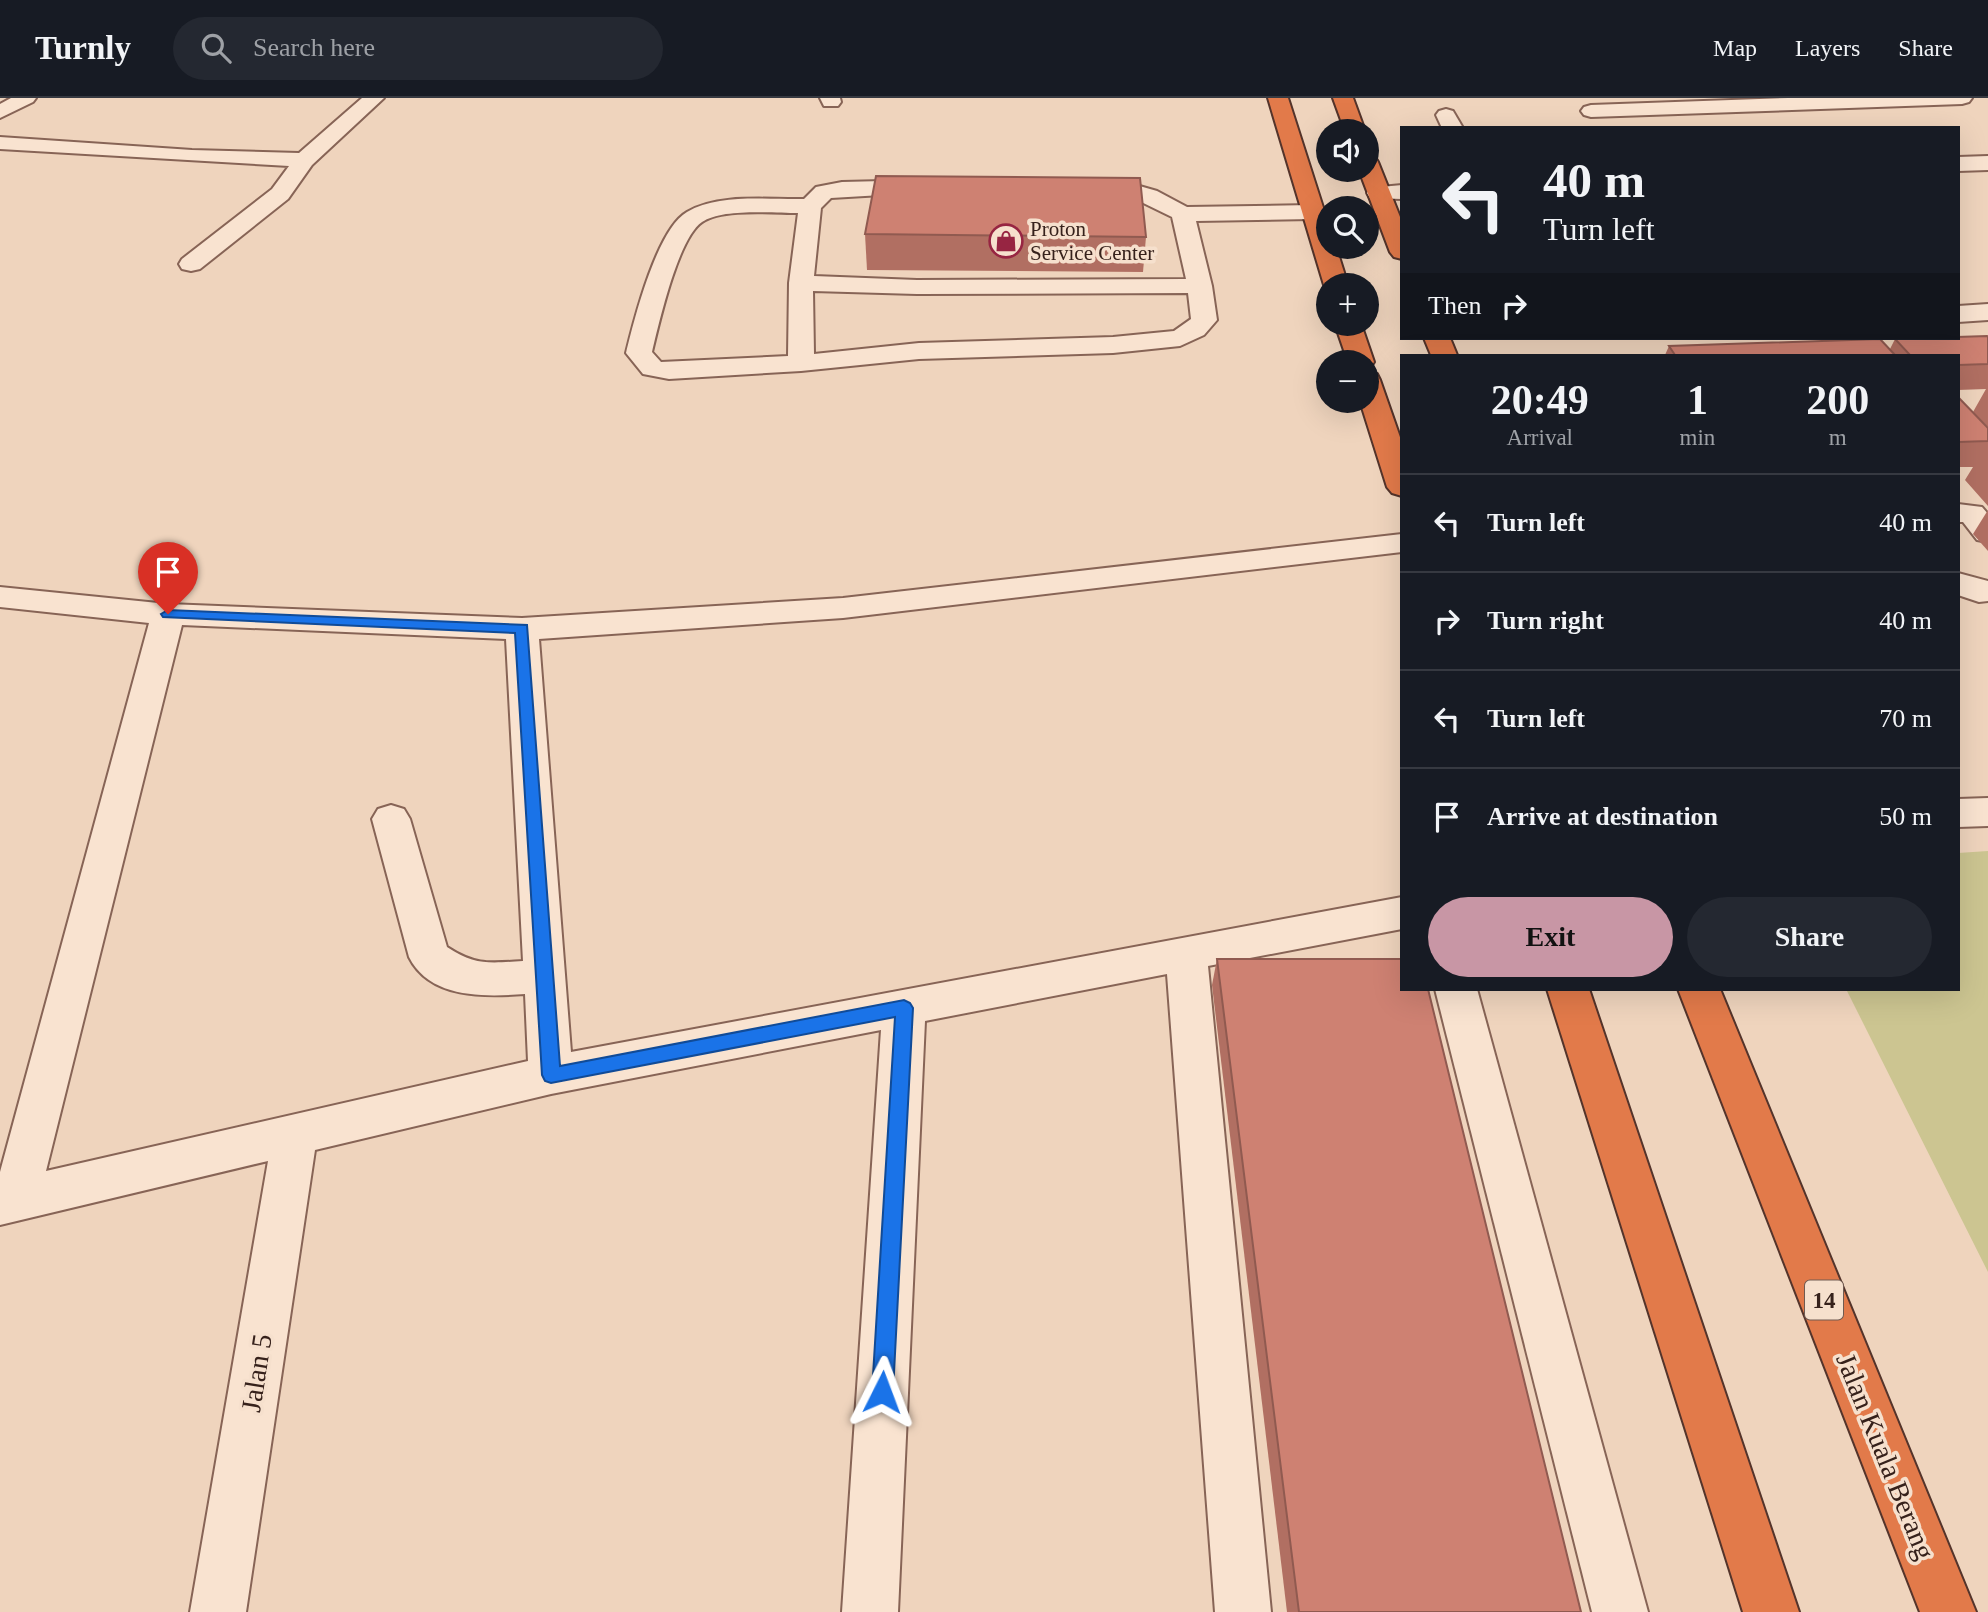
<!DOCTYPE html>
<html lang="en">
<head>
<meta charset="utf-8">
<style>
  :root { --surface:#171b24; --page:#242831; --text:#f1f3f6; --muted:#9ea1a6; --line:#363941; --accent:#c896a5 }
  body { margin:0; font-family:Georgia,serif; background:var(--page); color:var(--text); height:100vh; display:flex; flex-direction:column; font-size:26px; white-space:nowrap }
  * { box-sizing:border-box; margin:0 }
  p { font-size:23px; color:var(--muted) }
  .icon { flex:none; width:38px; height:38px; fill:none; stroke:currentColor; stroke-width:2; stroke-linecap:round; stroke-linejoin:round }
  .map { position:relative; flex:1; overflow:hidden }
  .drawer { position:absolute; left:1400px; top:256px; width:560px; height:637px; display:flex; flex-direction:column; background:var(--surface); border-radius:0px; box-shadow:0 7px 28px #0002 }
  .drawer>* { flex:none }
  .top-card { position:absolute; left:1400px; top:28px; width:560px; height:214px; border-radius:0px; box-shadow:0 7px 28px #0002; background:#171b24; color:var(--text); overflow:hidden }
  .controls { position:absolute; left:1316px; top:21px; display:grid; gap:14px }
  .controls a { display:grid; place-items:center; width:63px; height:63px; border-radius:50%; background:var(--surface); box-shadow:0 7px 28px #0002; font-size:35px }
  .pin { position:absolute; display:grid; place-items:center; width:60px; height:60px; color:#fff; margin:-72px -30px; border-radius:50% 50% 50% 0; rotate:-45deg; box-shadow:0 0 7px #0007 }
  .pin .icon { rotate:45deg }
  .me { position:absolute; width:77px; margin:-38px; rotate:3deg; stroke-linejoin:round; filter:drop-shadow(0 0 5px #0008) }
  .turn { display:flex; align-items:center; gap:24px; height:147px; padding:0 28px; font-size:32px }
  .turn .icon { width:91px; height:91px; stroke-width:2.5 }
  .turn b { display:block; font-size:49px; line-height:60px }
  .then { display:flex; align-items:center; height:66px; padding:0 28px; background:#0003; gap:14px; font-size:26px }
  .eta { display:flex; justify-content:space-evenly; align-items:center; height:119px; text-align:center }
  .eta b { font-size:42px; font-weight:600; line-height:49px }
  .primary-button { display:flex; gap:14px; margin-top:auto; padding:14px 28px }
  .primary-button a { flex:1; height:80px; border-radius:42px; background:var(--accent); color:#111; font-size:28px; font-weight:600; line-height:80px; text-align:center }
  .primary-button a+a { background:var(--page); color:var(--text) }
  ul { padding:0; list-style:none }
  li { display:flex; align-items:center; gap:21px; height:98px; padding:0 28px; border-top:2px solid var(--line) }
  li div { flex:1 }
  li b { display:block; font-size:26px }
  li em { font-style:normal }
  header { display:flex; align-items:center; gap:42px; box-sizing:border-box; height:98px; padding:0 35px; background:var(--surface); border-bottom:2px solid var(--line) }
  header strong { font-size:33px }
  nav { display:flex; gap:38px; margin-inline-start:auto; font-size:24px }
  .search { width:490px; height:63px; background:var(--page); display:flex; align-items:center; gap:18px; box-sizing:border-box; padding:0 24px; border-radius:38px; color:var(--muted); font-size:26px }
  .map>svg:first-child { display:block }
</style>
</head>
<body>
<header>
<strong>Turnly</strong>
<div class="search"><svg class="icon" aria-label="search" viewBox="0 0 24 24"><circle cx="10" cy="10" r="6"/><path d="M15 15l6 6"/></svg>Search here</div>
<nav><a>Map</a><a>Layers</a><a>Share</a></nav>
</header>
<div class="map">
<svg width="1988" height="1514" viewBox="0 0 1988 1514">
  <rect width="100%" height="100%" fill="#efd4bd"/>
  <polygon fill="#ccc591" points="1988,753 1988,1174 1846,891 1958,891 1958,755"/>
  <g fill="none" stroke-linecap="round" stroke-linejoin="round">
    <defs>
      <g id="minor">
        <polygon points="11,0 36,0 33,4 0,20 0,6"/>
        <polygon points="362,0 384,0 312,67 288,101 200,171 191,173 182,171 179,166 182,161 272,91 289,68 0,51 0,39 192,52 299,55"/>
        <polygon points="820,0 840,0 841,4 838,8 824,8"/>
        <polygon points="1788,0 1972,0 1969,4 1962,6 1591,19 1584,17 1581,13 1584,9 1591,7"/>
        <polygon points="1446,11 1453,13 1463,30 1442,30 1436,17 1439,13"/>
        <polygon points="1988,58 1988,72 1958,73 1958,59"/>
        <path d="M925,82l8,2 3,5 -3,5 -102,6 -10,10 -7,68 103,4 269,-1 -14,-62 -41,-20 -49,-5 -3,-5 3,-5 8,-2 39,3 28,8 30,16 125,-2 8,2 3,5 -3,5 -8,2 -116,2 16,65 5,34 -13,15 -24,11 -67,7 -194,6 -118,12 -132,8 -26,-5 -17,-21c8,-33 31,-124 61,-141 32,-19 81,-12 117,-13l12,-12 26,-5zM798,115l-9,70 -1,73 -127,6 -9,-10c7,-29 26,-114 50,-130 20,-14 71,-9 96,-9zM813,193l104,3 271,-1 3,26 -17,12 -61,6 -194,6 -105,11z"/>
        <polygon points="1402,87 1402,101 1370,100 1367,95 1370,90"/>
        <polygon points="1988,206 1988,222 1958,224 1958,208"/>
        <polygon points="1958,406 1982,409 1988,416 1988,444 1977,442 1963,424 1958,424"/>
        <path d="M1402,436v18l-559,66 -304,21 32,413 831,-155v32l-194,37 63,646h-56l-48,-638 -242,47 -27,591h-56l39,-582 -330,64 -236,56 -69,462h-56l78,-451 -268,64v-53l149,-549 -149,-16v-20l168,17 354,14 321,-20zM182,527l324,14 17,322c-33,2 -47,5 -76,-14l-37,-128 -6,-10 -13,-4 -13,4 -6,10 37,138c21,42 76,40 116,37l3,67 -482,110z"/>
        <polygon points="1958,475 1988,483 1988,503 1979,504 1958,497"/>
        <polygon points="1988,700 1988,728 1958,729 1958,701"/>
        <polygon points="1435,891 1477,891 1648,1514 1592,1514"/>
      </g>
      <g id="highway">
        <polygon points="1268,0 1288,0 1328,125 1328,149 1336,149 1348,187 1328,187 1328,192 1324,187"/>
        <polygon points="1333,0 1353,0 1365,33 1345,33"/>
        <polygon points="1367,57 1375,59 1378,64 1402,124 1402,161 1394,159 1390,154 1359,72 1367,72"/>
        <polygon points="1335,226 1361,226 1374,264 1370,270 1367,271 1367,264 1348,264"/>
        <polygon points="1424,240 1450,240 1457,257 1431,257"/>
        <polygon points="1367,274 1377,276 1380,282 1402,345 1402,398 1392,395 1387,389 1360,303 1367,303"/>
        <polygon points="1547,891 1589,891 1799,1514 1743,1514"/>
        <polygon points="1678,891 1720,891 1976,1514 1920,1514"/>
      </g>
    </defs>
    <use href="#minor" stroke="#876456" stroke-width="4"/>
    <use href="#highway" stroke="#54342b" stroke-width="4"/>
    <use href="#minor" fill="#f9e3d0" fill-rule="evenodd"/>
    <use href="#highway" fill="#e27a4a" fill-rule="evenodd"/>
  </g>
  <g fill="#b16f62">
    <polygon points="865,136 1146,139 1143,174 867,172"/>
    <polygon points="1988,239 1988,329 1973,314 1986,291 1958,292 1958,257 1665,257 1669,248 1890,251 1895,241"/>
    <polygon points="1958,299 1988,330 1988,408 1965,382 1973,369 1958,369"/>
    <polygon points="1988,412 1988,453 1973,436"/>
    <polygon points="1217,861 1581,1514 1287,1514 1212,887"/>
  </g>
  <g fill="#ce8172" stroke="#905a50" stroke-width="2">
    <polygon points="876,78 1140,80 1146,139 865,136"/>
    <polygon points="1987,238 1988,239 1988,266 1958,267 1958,257 1910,257 1895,241"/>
    <polygon points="1880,241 1895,257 1675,257 1669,248"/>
    <polygon points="1958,299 1988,330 1988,343 1958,344"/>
    <polygon points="1217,861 1402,861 1402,891 1428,891 1581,1514 1299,1514"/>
  </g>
  <polygon fill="#1a73e8" stroke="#114b97" stroke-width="2" points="168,512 527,527 560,968 904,902 910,905 913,910 893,1294 890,1302 882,1305 875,1302 872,1294 895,919 551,985 545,983 542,977 515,535 163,519 161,516"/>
  <defs>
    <symbol id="shop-ring" viewBox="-11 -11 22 22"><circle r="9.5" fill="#f6e0cd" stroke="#972542" stroke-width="1.5"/><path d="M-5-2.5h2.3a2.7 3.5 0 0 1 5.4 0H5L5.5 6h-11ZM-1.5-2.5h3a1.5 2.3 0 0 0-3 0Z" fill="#972542"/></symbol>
  </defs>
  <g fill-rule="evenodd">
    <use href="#shop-ring" x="987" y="124" width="38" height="38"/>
  </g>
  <g text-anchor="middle" stroke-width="7" stroke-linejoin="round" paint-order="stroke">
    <g font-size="21" fill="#36211b" stroke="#f6e0cd" text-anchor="start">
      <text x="1030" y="138">Proton<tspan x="1030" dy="24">Service Center</tspan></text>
    </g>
    <rect fill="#f6e0cd" stroke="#705a50" stroke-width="2" x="1805" y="1182.5" width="38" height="39" rx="5"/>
    <g font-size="23" font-weight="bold" fill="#36211b">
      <text x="1824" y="1210">14</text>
    </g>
    <g font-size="28" fill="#36211b" stroke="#f6e0cd">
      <text transform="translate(256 1275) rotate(-81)" y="10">Jalan 5</text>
      <text transform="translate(1886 1358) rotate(68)" y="10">Jalan Kuala Berang</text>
    </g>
  </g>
</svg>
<div class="controls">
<a><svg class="icon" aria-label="sound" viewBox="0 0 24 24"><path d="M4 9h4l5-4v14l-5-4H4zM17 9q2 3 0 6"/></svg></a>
<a><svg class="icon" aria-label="search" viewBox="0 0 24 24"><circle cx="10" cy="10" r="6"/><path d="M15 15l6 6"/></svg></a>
<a>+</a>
<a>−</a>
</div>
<div class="pin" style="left:168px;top:516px;background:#d93025"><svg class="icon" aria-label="arrive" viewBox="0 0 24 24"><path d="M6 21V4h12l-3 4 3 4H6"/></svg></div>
<svg class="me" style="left:882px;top:1294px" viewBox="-20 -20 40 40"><path d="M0-17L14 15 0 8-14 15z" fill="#1a73e8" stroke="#fff" stroke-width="4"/></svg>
<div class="top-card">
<div class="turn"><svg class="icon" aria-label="left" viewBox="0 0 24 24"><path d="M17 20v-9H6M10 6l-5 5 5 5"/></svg><div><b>40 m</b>Turn left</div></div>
<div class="then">Then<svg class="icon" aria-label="right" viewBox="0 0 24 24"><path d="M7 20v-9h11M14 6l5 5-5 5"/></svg></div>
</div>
<section class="drawer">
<div class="eta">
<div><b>20:49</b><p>Arrival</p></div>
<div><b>1</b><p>min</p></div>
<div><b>200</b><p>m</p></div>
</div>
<ul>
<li><svg class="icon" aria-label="left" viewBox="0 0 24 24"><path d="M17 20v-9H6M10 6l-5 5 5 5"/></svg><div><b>Turn left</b></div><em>40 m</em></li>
<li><svg class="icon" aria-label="right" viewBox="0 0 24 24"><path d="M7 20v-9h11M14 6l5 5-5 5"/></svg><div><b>Turn right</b></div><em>40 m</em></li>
<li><svg class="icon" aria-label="left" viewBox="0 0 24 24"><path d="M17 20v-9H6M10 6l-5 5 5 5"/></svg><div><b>Turn left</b></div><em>70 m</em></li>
<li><svg class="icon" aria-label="arrive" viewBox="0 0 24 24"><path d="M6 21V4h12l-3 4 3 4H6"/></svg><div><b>Arrive at destination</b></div><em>50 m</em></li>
</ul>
<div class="primary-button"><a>Exit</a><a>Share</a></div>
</section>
</div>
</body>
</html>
